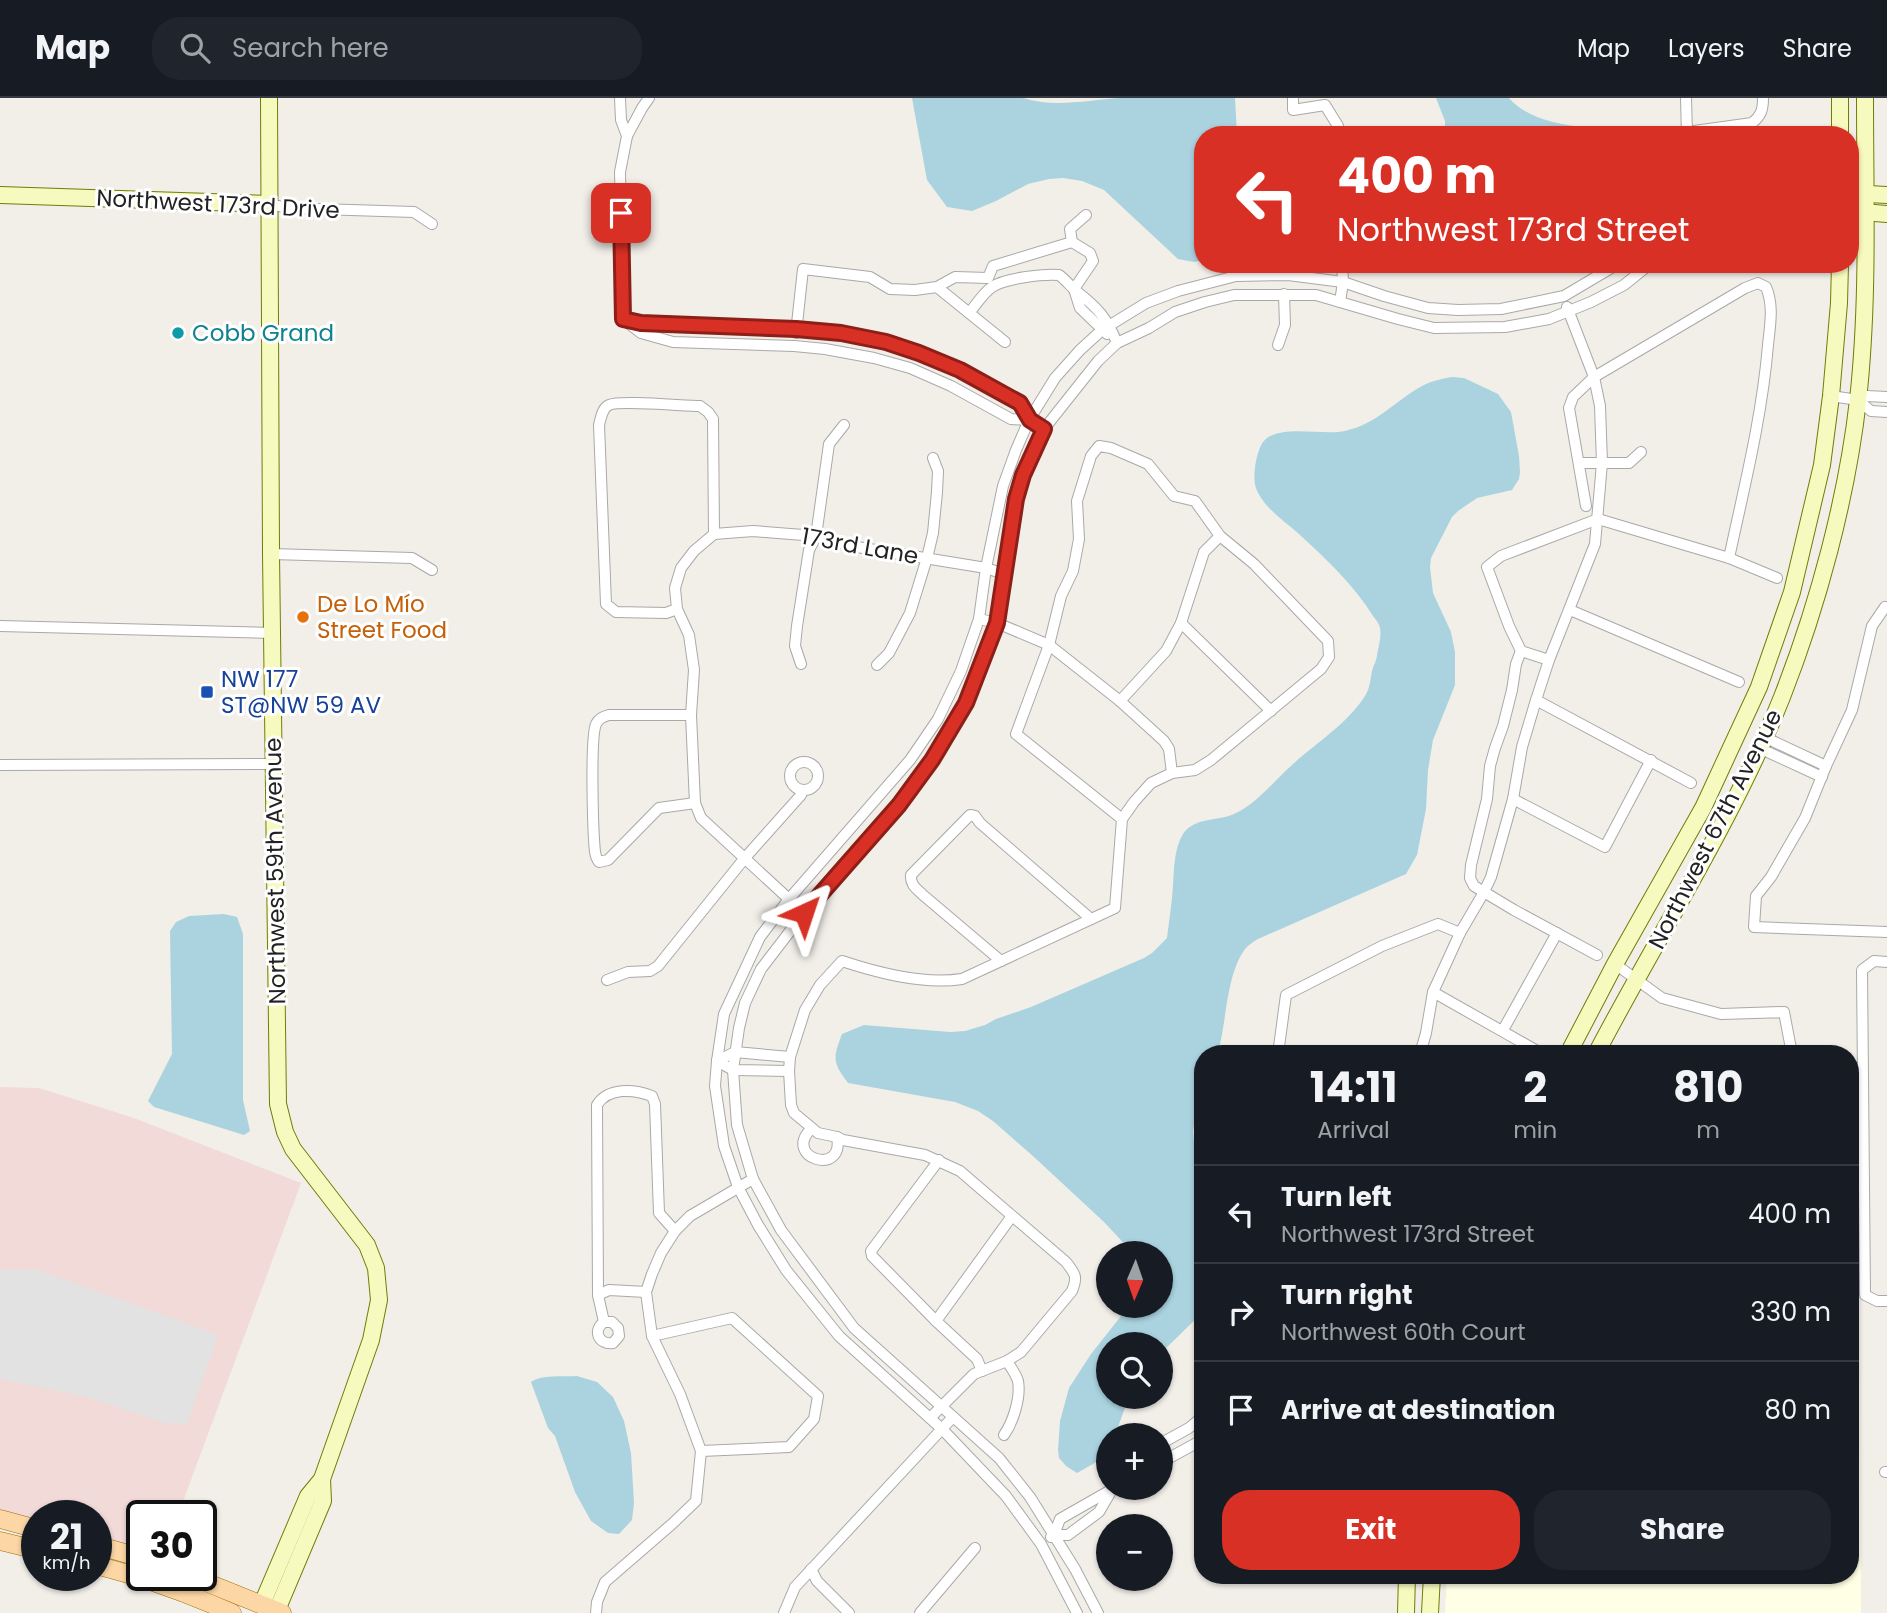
<!DOCTYPE html>
<html lang="en">
<head>
<meta charset="utf-8">
<style>
  :root { --surface:#171b24; --page:#20242c; --text:#f1f3f6; --muted:#9ea1a6; --line:#363941; --accent:#d93025 }
  body { margin:0; font-family:Poppins,sans-serif; background:var(--page); color:var(--text); height:100vh; display:flex; flex-direction:column; font-size:26px; white-space:nowrap }
  * { box-sizing:border-box; margin:0 }
  p { font-size:23px; color:var(--muted) }
  .icon { flex:none; width:38px; height:38px; fill:none; stroke:currentColor; stroke-width:2; stroke-linecap:round; stroke-linejoin:round }
  .map { position:relative; flex:1; overflow:hidden }
  .panel { position:absolute; left:1194px; top:947px; width:665px; height:539px; display:flex; flex-direction:column; background:var(--surface); border-radius:28px; box-shadow:0 2px 5px #0004 }
  .panel>* { flex:none }
  .banner { position:absolute; left:1194px; top:28px; width:665px; height:147px; border-radius:28px; box-shadow:0 2px 5px #0004; background:#d93025; color:#fff; overflow:hidden }
  .needle { width:46px; rotate:182deg }
  .buttons { position:absolute; left:1096px; top:1143px; display:grid; gap:14px }
  .buttons a { display:grid; place-items:center; width:77px; height:77px; border-radius:50%; background:var(--surface); box-shadow:0 2px 5px #0004; font-size:35px }
  .speed { position:absolute; left:21px; top:1402px; display:flex; gap:14px; font-size:35px; font-weight:700; text-align:center }
  .speed>* { display:grid; place-content:center; width:91px; height:91px; border-radius:50%; background:var(--surface); box-shadow:0 2px 5px #0004; line-height:1 }
  .speed small { font-size:18px; font-weight:400 }
  .speed .limit { border:4px solid #111; border-radius:10px; background:#fff; color:#111 }
  .pin { position:absolute; display:grid; place-items:center; width:60px; height:60px; color:#fff; margin:-30px; border-radius:14px; box-shadow:0 4px 10px #0006 }
  .me { position:absolute; width:77px; margin:-38px; rotate:42deg; stroke-linejoin:round; filter:drop-shadow(0 0 5px #0008) }
  .turn { display:flex; align-items:center; gap:24px; height:147px; padding:0 28px; font-size:32px }
  .turn .icon { width:91px; height:91px; stroke-width:2.5 }
  .turn b { display:block; font-size:49px; line-height:60px }
  .eta { display:flex; justify-content:space-evenly; align-items:center; height:119px; text-align:center }
  .eta b { font-size:42px; font-weight:700; line-height:49px }
  .action { display:flex; gap:14px; margin-top:auto; padding:14px 28px }
  .action a { flex:1; height:80px; border-radius:28px; background:var(--accent); color:#fff; font-size:28px; font-weight:700; line-height:80px; text-align:center }
  .action a+a { background:var(--page); color:var(--text) }
  ul { padding:0; list-style:none }
  li { display:flex; align-items:center; gap:21px; height:98px; padding:0 28px; border-top:2px solid var(--line) }
  li div { flex:1 }
  li b { display:block; font-size:26px }
  li em { font-style:normal }
  header { display:flex; align-items:center; gap:42px; box-sizing:border-box; height:98px; padding:0 35px; background:var(--surface); border-bottom:2px solid var(--line) }
  header strong { font-size:33px }
  nav { display:flex; gap:38px; margin-inline-start:auto; font-size:24px }
  .search { width:490px; height:63px; background:var(--page); display:flex; align-items:center; gap:18px; box-sizing:border-box; padding:0 24px; border-radius:28px; color:var(--muted); font-size:26px }
  .map>svg:first-child { display:block }
</style>
</head>
<body>
<header>
<strong>Map</strong>
<div class="search"><svg class="icon" aria-label="search" viewBox="0 0 24 24"><circle cx="10" cy="10" r="6"/><path d="M15 15l6 6"/></svg>Search here</div>
<nav><a>Map</a><a>Layers</a><a>Share</a></nav>
</header>
<div class="map">
<svg width="1887" height="1515" viewBox="0 0 1887 1515">
  <rect width="100%" height="100%" fill="#f2efe9"/>
  <polygon fill="#f2dad9" points="0,989 39,990 134,1020 301,1085 178,1417 142,1418 142,1455 96,1442 96,1418 37,1418 37,1425 0,1414"/>
  <polygon fill="#ffffe5" points="1850,1111 1858,1111 1861,1515 1445,1515 1447,1477 1850,1477"/>
  <polygon fill="#e2e2e2" points="0,1172 38,1172 218,1237 187,1326 165,1325 84,1298 0,1281"/>
  <g fill="#aad3df">
    <path d="M912,0h111c30,10 66,2 97,0 38,0 77,0 115,0l2,37h-35v125l-8,2 -16,-3 -74,-69 -22,-9 -19,-3 -14,1 -21,5 -32,17 -24,10 -25,-4 -20,-27z"/>
    <path d="M1436,0h73c30,35 99,28 140,37h-204v-14z"/>
    <path d="M1473,166h72c-24,7 -50,13 -72,0z"/>
    <path d="M1452,279l12,1 34,16 13,18 8,44 1,16 -1,7 -7,11 -35,8 -19,13 -6,6 -21,41 -1,9 3,26 18,39 4,20v33l-22,55 -5,30 -2,39 -9,46 -11,19 -148,65c-5,3 -10,6 -13,10 -19,26 -18,72 -27,103l-1,1 -15,1v25l-3,6 -6,47 1,10 8,20v151l-42,41v-10h-52v52l21,1 -14,38h-7v18l-15,11 -16,9 -11,-7 -7,-8 -1,-8 2,-29 9,-33 22,-34 38,-48h31v-53h-27l-29,-31 -70,-65 -41,-36 -15,-10 -23,-9 -107,-19c-16,-21 -15,-25 -6,-49l22,-9 86,7 15,-1 20,-6 11,-6 35,-12 113,-49 8,-5 15,-15c2,-17 5,-35 6,-53 1,-16 1,-36 10,-51 12,-18 36,-12 53,-21 21,-10 38,-32 56,-48 25,-23 54,-40 73,-69 5,-8 5,-15 7,-25 1,-5 4,-9 5,-15 1,-9 6,-22 2,-31 -1,-3 -4,-6 -6,-9 -19,-31 -47,-57 -74,-82 -14,-12 -37,-28 -43,-46 -4,-11 0,-36 7,-46 15,-19 60,-6 82,-11 34,-8 48,-29 77,-45 9,-5 19,-7 30,-9z"/>
    <polygon points="224,816 237,819 243,836 243,1002 250,1033 244,1037 154,1009 148,1003 172,956 170,833 176,824 189,818"/>
    <path d="M577,1278l20,6 16,15 11,24 7,32 3,50 -2,17 -13,14 -11,-1 -17,-12 -16,-29 -20,-56 -7,-8 -17,-46c11,-8 32,-5 46,-6z"/>
  </g>
  <g fill="none" stroke-linecap="round" stroke-linejoin="round">
    <defs>
      <g id="street">
        <polyline points="620,0 621,22 627,38 620,74 623,221"/>
        <polyline points="1293,0 1293,12 1325,7 1338,28 1338,37"/>
        <polyline points="1686,0 1687,37"/>
        <path d="M1687,34l65,-9c9,-7 11,-13 11,-25"/>
        <polyline points="627,38 642,10 649,0"/>
        <polyline points="270,106 287,110 414,114 432,126"/>
        <polyline points="937,189 955,179 988,180 993,168 1072,144"/>
        <polyline points="1074,191 1093,163 1090,155 1072,144 1070,131 1086,117"/>
        <polyline points="1074,191 1080,210 1107,236"/>
        <polyline points="1340,204 1343,184 1342,166"/>
        <path d="M969,215c7,-8 14,-20 23,-26 13,-9 51,-13 67,-12 7,5 11,11 17,16 21,16 31,27 41,52"/>
        <polyline points="623,221 641,235 673,244 794,248 825,251 874,260 910,270 951,288 1011,321 1029,322 1033,324"/>
        <polyline points="626,221 641,225 796,231 840,235 886,244 919,255 960,272 1020,305 1029,322"/>
        <polyline points="796,235 803,171 870,179 890,191 915,192 937,189 1005,244"/>
        <polyline points="1278,247 1285,227 1284,196"/>
        <polyline points="1831,298 1858,302 1867,298 1887,299"/>
        <polyline points="1858,302 1871,313 1887,314"/>
        <polyline points="1579,365 1629,365 1641,354"/>
        <path d="M1586,408l-17,-98 4,-11 21,-20 151,-89 13,-5 8,4c8,19 4,38 2,58 -6,72 -24,143 -39,213"/>
        <polyline points="714,436 753,433 816,438 851,448 986,470 1004,476"/>
        <polyline points="271,456 412,460 432,472"/>
        <polyline points="1887,510 1885,509 1872,528 1852,612 1826,668 1805,720 1771,779 1756,798 1754,829 1887,834"/>
        <path d="M677,511l-11,4 -50,-1 -10,-8 -7,-179c2,-7 3,-17 10,-20 11,-5 75,1 91,1l8,6 5,7 1,115 -20,17 -13,17 -6,20 2,21 12,26 5,35 -3,45 4,88 6,15 103,95"/>
        <polyline points="1570,512 1739,584"/>
        <polyline points="979,521 997,525 1049,547 1120,603 1164,643 1169,651 1172,675"/>
        <polyline points="1181,525 1271,613"/>
        <polyline points="0,528 273,535"/>
        <polyline points="1521,553 1516,566 1512,592 1503,628 1495,650 1490,668 1487,701 1471,767 1470,780 1474,788 1514,812 1597,857"/>
        <polyline points="1549,562 1521,553 1509,528 1487,469 1501,458 1598,421 1729,460 1777,480"/>
        <polyline points="801,566 795,548 797,528 809,452 816,438 829,346 844,327"/>
        <polyline points="877,567 889,555 910,515 927,460 933,435 937,394 938,373 933,360"/>
        <polyline points="1536,602 1691,685"/>
        <polyline points="1120,603 1166,553 1181,525 1204,454 1220,438"/>
        <path d="M691,617h-82c-6,2 -10,3 -13,9 -6,14 -3,109 -1,128 1,6 1,5 4,10l9,-2 51,-52 36,-5"/>
        <polyline points="1764,639 1826,668"/>
        <polyline points="1759,650 1822,679"/>
        <circle cx="804" cy="678" r="14"/>
        <polyline points="0,667 273,666"/>
        <polyline points="1513,701 1605,749 1651,662"/>
        <path d="M1001,863l-78,-66c-6,-6 -13,-10 -12,-20l59,-60 5,1 5,7 111,96"/>
        <polyline points="1887,864 1874,863 1862,872 1865,1197 1877,1203 1887,1203"/>
        <polyline points="1615,866 1662,900 1721,916 1784,914 1792,956"/>
        <polyline points="607,882 628,874 650,873 658,868 744,761 801,697 802,693"/>
        <polyline points="1433,894 1539,954"/>
        <polyline points="1503,932 1557,835"/>
        <polyline points="1278,956 1286,897 1382,848 1438,826 1460,835"/>
        <polyline points="1420,956 1426,935 1433,894 1460,835 1484,794 1491,779 1513,701 1522,649 1536,602 1549,562 1595,446 1602,365 1600,308 1594,279 1567,209"/>
        <polyline points="717,963 735,954 790,959"/>
        <polyline points="717,963 733,972 789,973"/>
        <path d="M811,1031c-29,29 34,48 26,8"/>
        <polyline points="939,1062 871,1153 872,1158 936,1223 977,1261 982,1273"/>
        <polyline points="598,1197 609,1192 646,1194"/>
        <polyline points="936,1223 1012,1118"/>
        <path d="M604,1224h8l6,6 1,8 -6,7c-14,2 -21,-12 -9,-21l-6,-27 -1,-190c11,-18 37,-16 55,-9l3,8 4,109 16,18"/>
        <polyline points="652,1238 732,1220 818,1298 814,1321 789,1349 701,1353"/>
        <path d="M930,1320l44,-44 33,-13 14,-9 51,-61c6,-15 3,-17 -6,-29l-106,-91 -35,-16 -82,-15 -6,-3 -19,-4 -24,-20 -3,-8 -2,-34 1,-14 15,-47 15,-25 22,-24c36,12 82,24 120,18l153,-71 7,-89 12,-17 17,-19 21,-10 23,-3 16,-10 110,-91 8,-12 -1,-16 -74,-77 -34,-28 -25,-35 -21,-5 -26,-32 -37,-16 -12,-2 -8,10 -14,45 2,38 -6,32 -12,25 -12,49 -33,89 106,85"/>
        <path d="M1004,1337c9,-13 17,-37 14,-54 -2,-7 -7,-13 -11,-20"/>
        <polyline points="1160,1346 1189,1330 1202,1319"/>
        <polyline points="1160,1365 1202,1342"/>
        <polyline points="1885,1374 1887,1374"/>
        <polyline points="1054,1437 1060,1421 1109,1393"/>
        <polyline points="1051,1439 1054,1437 1068,1437 1099,1414 1113,1390"/>
        <polyline points="811,1471 817,1483 849,1515"/>
        <polyline points="596,1515 597,1504 605,1484 672,1426 696,1403 701,1353 680,1296 652,1238 646,1194 652,1176 661,1155 675,1133 690,1118 753,1081"/>
        <polyline points="784,1515 795,1489 953,1319"/>
        <polyline points="920,1515 975,1450"/>
        <polyline points="1077,1515 1041,1446 1006,1398 942,1331 839,1238 786,1172 758,1127 738,1089 724,1048 715,988 717,963 724,916 760,839 789,801 910,662 938,621 961,573 979,521 986,470 1003,388 1016,352 1029,322 1055,280 1080,252 1102,232 1146,205 1178,193 1236,178 1288,177 1343,184 1384,198 1428,210 1458,212 1501,211 1564,198 1618,166"/>
        <polyline points="1098,1515 1075,1471 1030,1399 999,1360 854,1230 781,1132 753,1081 737,1027 733,972 739,930 745,905 761,871 804,815 899,707 932,662 966,605 997,525 1016,401 1023,377 1044,331 1098,263 1117,245 1149,230 1175,214 1205,204 1234,197 1316,197 1398,221 1434,230 1505,229 1549,221 1591,204 1624,187 1650,166"/>
      </g>
      <g id="secondary">
        <polyline points="1840,0 1840,37"/>
        <polyline points="1850,95 1887,97"/>
        <polyline points="0,97 270,106"/>
        <polyline points="1850,113 1887,116"/>
        <polyline points="1568,956 1615,866 1703,710 1759,589 1792,494 1822,367 1831,298 1839,205 1840,166"/>
        <path d="M1596,956c62,-119 136,-232 186,-357 36,-92 65,-199 76,-297 11,-100 7,-202 7,-302"/>
        <polyline points="262,1506 308,1398 322,1381 371,1242 379,1202 376,1170 367,1147 293,1051 285,1034 278,1006 271,456 269,0"/>
        <polyline points="277,1512 323,1403 322,1381"/>
        <polyline points="1406,1515 1407,1477"/>
        <polyline points="1430,1515 1432,1477"/>
      </g>
      <g id="primary">
        <polyline points="0,1421 37,1431"/>
        <polyline points="0,1443 37,1452"/>
        <polyline points="96,1447 142,1460"/>
        <path d="M96,1467c47,12 92,28 136,48"/>
        <polyline points="188,1477 282,1515"/>
      </g>
    </defs>
    <use href="#street" stroke="#a9a9a9" stroke-width="12"/>
    <use href="#secondary" stroke="#707d05" stroke-width="18"/>
    <use href="#primary" stroke="#a06b00" stroke-width="19"/>
    <use href="#street" stroke="#fff" stroke-width="10"/>
    <use href="#secondary" stroke="#f7fabf" stroke-width="16"/>
    <use href="#primary" stroke="#fcd6a4" stroke-width="18"/>
  </g>
  <g fill="none" stroke-linecap="round" stroke-linejoin="round">
    <defs>
      <polyline id="route" points="621,115 623,221 641,225 796,231 841,235 886,244 919,255 960,272 1020,305 1030,322 1044,331 1023,377 1016,401 997,525 966,605 932,662 899,707 804,815"/>
    </defs>
    <use href="#route" stroke="#8d1f18" stroke-width="18"/>
    <use href="#route" stroke="#d93025" stroke-width="12"/>
  </g>
  <circle fill="#0f9aa8" stroke="#fff" stroke-width="2.5" cx="178" cy="235" r="7"/>
  <circle fill="#e8710a" stroke="#fff" stroke-width="2.5" cx="303" cy="519" r="7"/>
  <rect fill="#1a4fb4" stroke="#fff" stroke-width="2.5" x="200" y="587" width="14" height="14" rx="3.5"/>
  <g text-anchor="middle" stroke-width="6" stroke-linejoin="round" paint-order="stroke">
    <g font-size="23" fill="#222" stroke="#fff">
      <text transform="translate(218 106) rotate(3)" y="8">Northwest 173rd Drive</text>
      <text transform="translate(860 448) rotate(10)" y="8">173rd Lane</text>
      <text transform="translate(1715 731) rotate(-63)" y="8">Northwest 67th Avenue</text>
      <text transform="translate(275 773) rotate(-91)" y="8">Northwest 59th Avenue</text>
    </g>
    <g font-size="23" fill="#0d838f" stroke="#fff" text-anchor="start">
      <text x="192" y="243">Cobb Grand</text>
    </g>
    <g font-size="23" fill="#c56008" stroke="#fff" text-anchor="start">
      <text x="317" y="514">De Lo Mío<tspan x="317" dy="26">Street Food</tspan></text>
    </g>
    <g font-size="23" fill="#164399" stroke="#fff" text-anchor="start">
      <text x="221" y="589">NW 177<tspan x="221" dy="26">ST@NW 59 AV</tspan></text>
    </g>
  </g>
</svg>
<div class="buttons">
<a><svg class="needle" viewBox="-14 -14 28 28"><path d="M0-13l5 13h-10z" fill="#e53935"/><path d="M0 13l5-13h-10z" fill="#9ea1a6"/></svg></a>
<a><svg class="icon" aria-label="search" viewBox="0 0 24 24"><circle cx="10" cy="10" r="6"/><path d="M15 15l6 6"/></svg></a>
<a>+</a>
<a>−</a>
</div>
<div class="speed"><div>21<small>km/h</small></div><div class="limit">30</div></div>
<div class="pin" style="left:621px;top:115px;background:#d93025"><svg class="icon" aria-label="arrive" viewBox="0 0 24 24"><path d="M6 21V4h12l-3 4 3 4H6"/></svg></div>
<svg class="me" style="left:804px;top:815px" viewBox="-20 -20 40 40"><path d="M0-17L14 15 0 8-14 15z" fill="#d93025" stroke="#fff" stroke-width="4"/></svg>
<div class="banner">
<div class="turn"><svg class="icon" aria-label="left" viewBox="0 0 24 24"><path d="M17 20v-9H6M10 6l-5 5 5 5"/></svg><div><b>400 m</b>Northwest 173rd Street</div></div>
</div>
<section class="panel">
<div class="eta">
<div><b>14:11</b><p>Arrival</p></div>
<div><b>2</b><p>min</p></div>
<div><b>810</b><p>m</p></div>
</div>
<ul>
<li><svg class="icon" aria-label="left" viewBox="0 0 24 24"><path d="M17 20v-9H6M10 6l-5 5 5 5"/></svg><div><b>Turn left</b><p>Northwest 173rd Street</p></div><em>400 m</em></li>
<li><svg class="icon" aria-label="right" viewBox="0 0 24 24"><path d="M7 20v-9h11M14 6l5 5-5 5"/></svg><div><b>Turn right</b><p>Northwest 60th Court</p></div><em>330 m</em></li>
<li><svg class="icon" aria-label="arrive" viewBox="0 0 24 24"><path d="M6 21V4h12l-3 4 3 4H6"/></svg><div><b>Arrive at destination</b></div><em>80 m</em></li>
</ul>
<div class="action"><a>Exit</a><a>Share</a></div>
</section>
</div>
</body>
</html>
